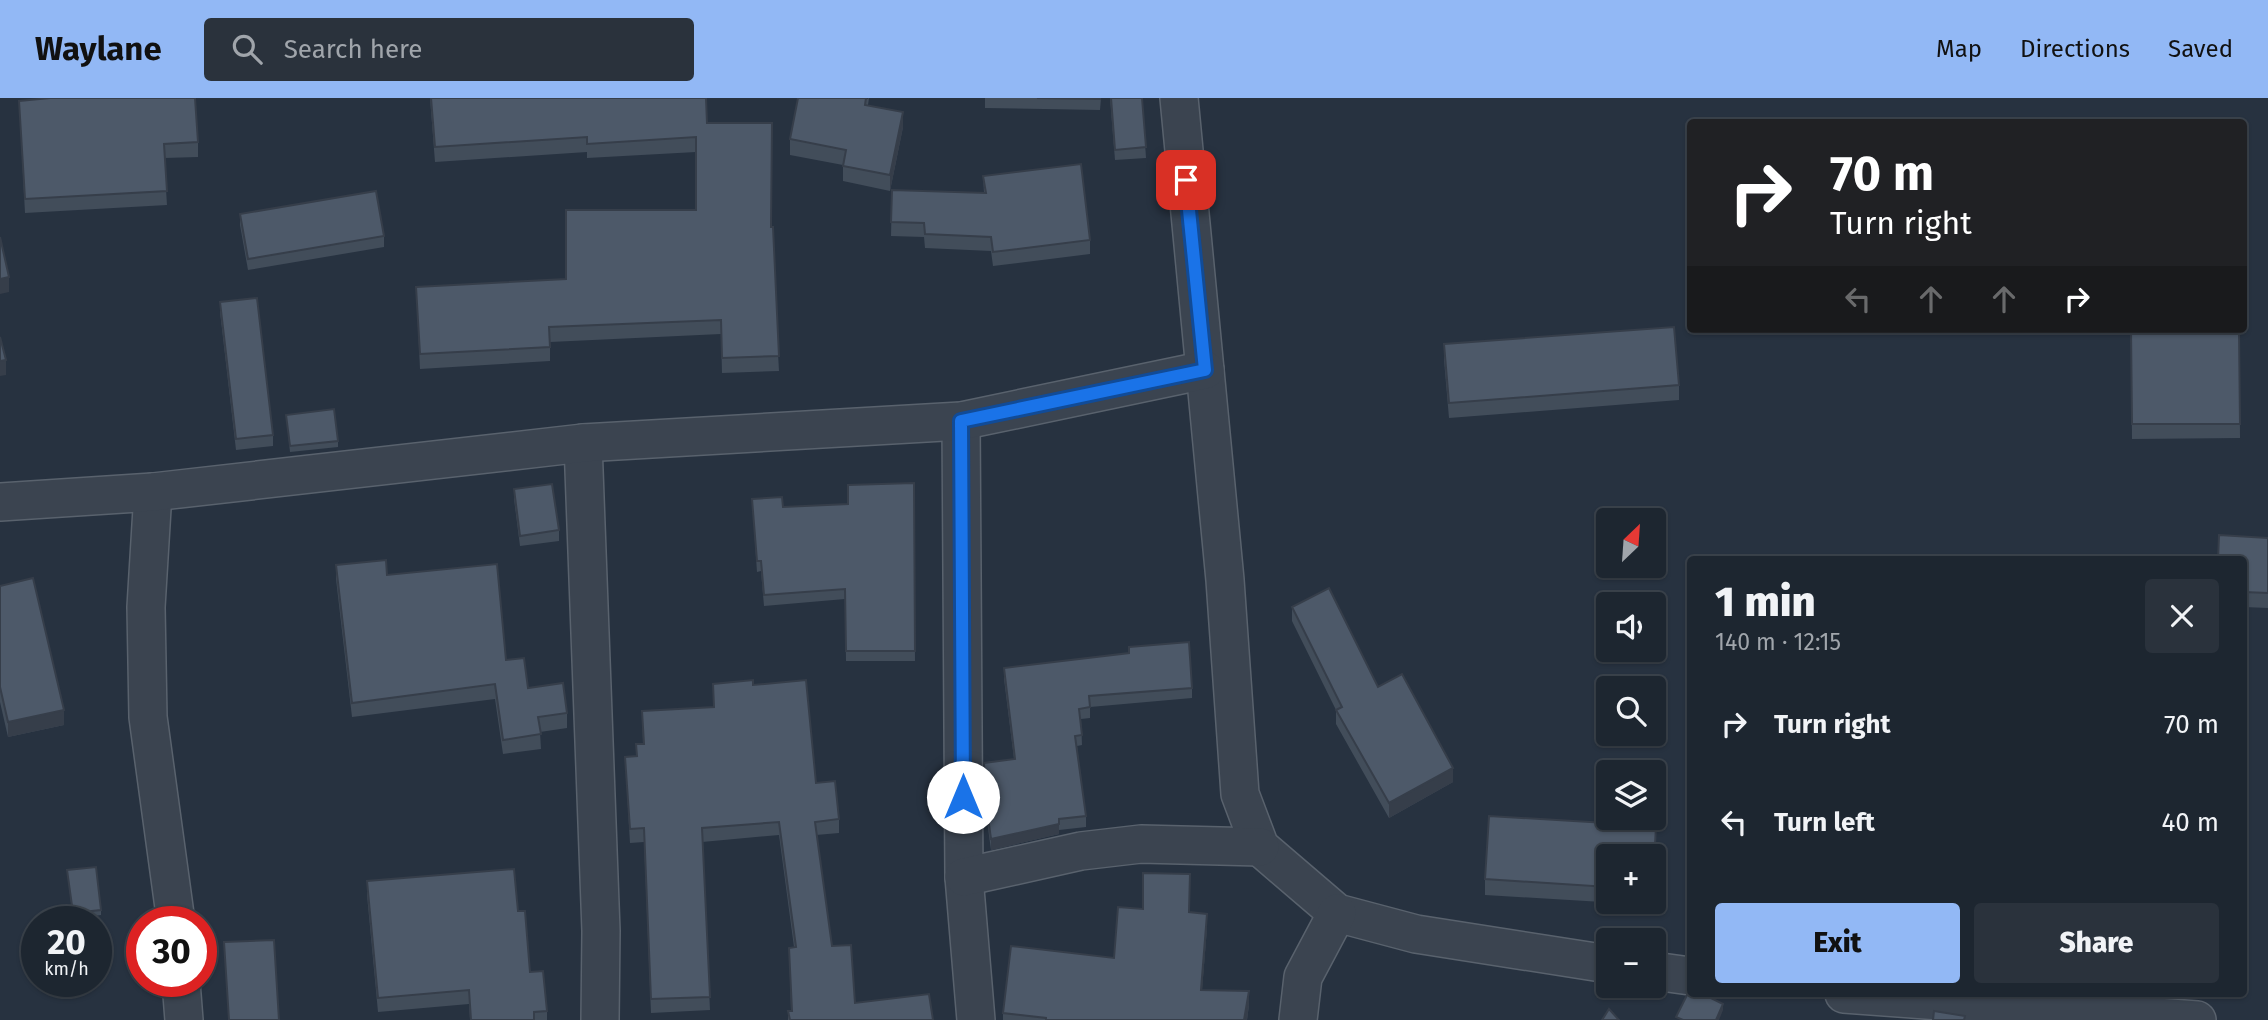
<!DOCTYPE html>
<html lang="en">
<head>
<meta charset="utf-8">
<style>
  :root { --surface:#1d2630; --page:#2a323c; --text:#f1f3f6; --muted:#a0a5ab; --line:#3b434c; --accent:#92b8f5 }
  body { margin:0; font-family:"Fira Sans",sans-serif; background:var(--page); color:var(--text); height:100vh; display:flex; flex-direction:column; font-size:26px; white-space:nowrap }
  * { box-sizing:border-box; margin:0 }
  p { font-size:23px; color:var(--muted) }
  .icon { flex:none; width:38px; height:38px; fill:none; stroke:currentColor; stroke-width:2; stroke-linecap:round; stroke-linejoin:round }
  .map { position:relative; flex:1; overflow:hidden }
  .panel { position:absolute; left:1687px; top:458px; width:560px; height:441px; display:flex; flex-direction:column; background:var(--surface); border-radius:7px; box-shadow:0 2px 5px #0004,0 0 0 2px var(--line) }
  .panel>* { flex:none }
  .hud { position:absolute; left:1687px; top:21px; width:560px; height:214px; border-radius:7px; box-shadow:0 2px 5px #0004,0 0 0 2px var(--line); background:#202124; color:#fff; overflow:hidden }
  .needle { width:46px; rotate:25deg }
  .tools { position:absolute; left:1596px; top:410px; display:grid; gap:14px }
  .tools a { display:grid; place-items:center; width:70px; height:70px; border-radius:7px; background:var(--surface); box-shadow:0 2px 5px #0004,0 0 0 2px var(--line); font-size:35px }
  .speed { position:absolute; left:21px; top:808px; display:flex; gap:14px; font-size:35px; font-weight:700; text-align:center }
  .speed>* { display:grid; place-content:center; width:91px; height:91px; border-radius:50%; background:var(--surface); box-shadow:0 2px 5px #0004,0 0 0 2px var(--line); line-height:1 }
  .speed small { font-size:18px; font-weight:400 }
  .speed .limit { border:10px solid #d22; background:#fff; color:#111 }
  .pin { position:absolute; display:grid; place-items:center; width:60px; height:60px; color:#fff; margin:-30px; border-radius:14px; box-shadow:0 4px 10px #0006 }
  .me { position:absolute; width:77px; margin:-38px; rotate:0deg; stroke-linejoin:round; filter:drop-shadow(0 0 5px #0008) }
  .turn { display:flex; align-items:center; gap:24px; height:147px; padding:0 28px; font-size:32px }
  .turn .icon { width:91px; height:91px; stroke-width:2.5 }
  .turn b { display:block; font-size:49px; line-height:60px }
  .lanes { display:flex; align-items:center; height:66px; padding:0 28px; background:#0003; justify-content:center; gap:35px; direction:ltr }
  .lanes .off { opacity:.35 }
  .round { display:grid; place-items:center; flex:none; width:74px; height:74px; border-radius:7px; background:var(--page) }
  .head { display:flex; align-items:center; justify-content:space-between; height:119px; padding:0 28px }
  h1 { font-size:42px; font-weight:800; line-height:52px }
  .primary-button { display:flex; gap:14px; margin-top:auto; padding:14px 28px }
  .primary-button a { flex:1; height:80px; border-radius:7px; background:var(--accent); color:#111; font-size:28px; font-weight:800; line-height:80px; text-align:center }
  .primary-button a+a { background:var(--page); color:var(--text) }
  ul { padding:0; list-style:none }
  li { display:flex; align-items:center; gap:21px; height:98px; padding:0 28px }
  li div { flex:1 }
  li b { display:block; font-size:26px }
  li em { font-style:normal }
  header { display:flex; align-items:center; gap:42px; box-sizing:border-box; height:98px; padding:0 35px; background:var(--accent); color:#111 }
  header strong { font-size:33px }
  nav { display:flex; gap:38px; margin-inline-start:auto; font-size:24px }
  .search { width:490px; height:63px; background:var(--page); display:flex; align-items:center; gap:18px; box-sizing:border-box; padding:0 24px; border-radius:7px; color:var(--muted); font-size:26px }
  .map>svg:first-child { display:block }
</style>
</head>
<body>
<header>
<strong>Waylane</strong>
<div class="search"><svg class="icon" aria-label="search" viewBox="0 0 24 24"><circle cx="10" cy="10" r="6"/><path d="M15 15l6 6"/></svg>Search here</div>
<nav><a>Map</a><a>Directions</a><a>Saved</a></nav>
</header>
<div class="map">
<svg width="2268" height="922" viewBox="0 0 2268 922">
  <rect width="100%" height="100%" fill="#273240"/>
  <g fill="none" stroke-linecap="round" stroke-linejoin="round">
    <defs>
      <g id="street">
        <polyline points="1179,0 1225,482 1240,696 1260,749 1337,815 1416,836 1608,866"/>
        <polyline points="961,323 964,779 976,922"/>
        <polyline points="583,345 601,833 600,922"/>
        <polyline points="153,394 146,509 148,619 176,824"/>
        <polyline points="0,404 153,394 583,345 961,323 1205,272"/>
        <polyline points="964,779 1081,753 1141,746 1260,749"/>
        <polyline points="1654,873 1690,878"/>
        <polyline points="181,884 184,922"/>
        <polyline points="1844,896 2197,922"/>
        <polyline points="1298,922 1303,879 1337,815"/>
      </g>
    </defs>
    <use href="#street" stroke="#59626d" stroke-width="40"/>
    <use href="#street" stroke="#3b4450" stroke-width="37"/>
  </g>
  <g fill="#424d5a">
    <polygon points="430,0 706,0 707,25 771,129 779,273 722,275 721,236 550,244 550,263 420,271 416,189 566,181 696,112 696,54 587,60 587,54 435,64"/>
    <polygon points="869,0 868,7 903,29 890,93 843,83 843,67 790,57 790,41"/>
    <polygon points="985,0 1101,0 1100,12 985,10"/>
    <polygon points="1110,0 1142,0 1146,60 1115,62"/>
    <polygon points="19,3 198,44 198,59 164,60 167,107 25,115"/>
    <polygon points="983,78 1090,142 1090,156 993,168 991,153 925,150 924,139 891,138 892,92 984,95"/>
    <polygon points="240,116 384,138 384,149 248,172 240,127"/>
    <polygon points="2244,134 2247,191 2244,191"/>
    <polygon points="220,204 273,337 273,348 236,352 220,214"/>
    <polygon points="2131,231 2239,231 2240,340 2132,341"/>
    <polygon points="1444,246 1679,287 1679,302 1449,320 1444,262"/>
    <polygon points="286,317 338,343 338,349 290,354"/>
    <polygon points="914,385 915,563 846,563 845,501 764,508 761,473 757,474 752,401 783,409 848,406"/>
    <polygon points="514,391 559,432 559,443 520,448 514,401"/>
    <polygon points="2268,440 2268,510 2244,509 2244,462"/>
    <polygon points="336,467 387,477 506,562 528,590 567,615 567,630 540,634 541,651 503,656 495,601 352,619 336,481"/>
    <polygon points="0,488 64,627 8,639 0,604"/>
    <polygon points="1292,509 1378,589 1453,684 1389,720 1336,626 1336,612 1292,523"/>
    <polygon points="1004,570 1192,590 1192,600 1090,609 1090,620 1081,621 1082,647 1077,648 1086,718 1086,729 1059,732 1059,736 991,752 985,708 984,665 1014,661 1004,581"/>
    <polygon points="713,586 753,587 839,721 839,735 816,737 832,848 855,905 933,922 788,922 788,913 791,913 789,850 794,849 779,737 702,744 710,912 651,915 644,744 630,745 625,659 636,658 636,646 643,646 642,613 713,609"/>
    <polygon points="1656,743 1608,758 1608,803 1653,803 1652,807 1485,797 1485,781"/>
    <polygon points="67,772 101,812 101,817 73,821"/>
    <polygon points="367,783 518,813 530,874 547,913 547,922 470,922 469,906 378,914 367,797"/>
    <polygon points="1143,811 1189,814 1207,830 1202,892 1249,907 1247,922 1003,922 1003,915 1114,860"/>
  </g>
  <g fill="#363e4a">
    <polygon points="903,14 903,29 890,93 890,77"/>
    <polygon points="9,179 9,194 0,196 0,181"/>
    <polygon points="6,262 6,277 0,278 0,263"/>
    <polygon points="64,612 64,627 8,639 8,624"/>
    <polygon points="1453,670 1453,684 1389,720 1389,705"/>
    <polygon points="1059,726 1059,736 991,752 991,741"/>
    <polygon points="1207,816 1207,830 1201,906 1201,892"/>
    <polygon points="1249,893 1249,907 1247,922 1244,922"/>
    <polygon points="1723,906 1723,912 1719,922 1716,922"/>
  </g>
  <g fill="#4d5969" stroke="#363e4a" stroke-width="2">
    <polygon points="50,0 195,0 198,44 164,46 167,93 25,101 19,3"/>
    <polygon points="431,0 706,0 707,25 772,25 771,129 773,129 779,258 722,260 721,222 549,229 550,249 420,256 416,189 566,181 566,112 696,112 696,39 587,46 587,39 435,49"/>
    <polygon points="798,0 866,0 865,7 903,14 890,77 843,68 846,52 790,41"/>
    <polygon points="1037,0 1100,0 1100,1"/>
    <polygon points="1111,0 1142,0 1146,49 1115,52"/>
    <polygon points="1081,66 1090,142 993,154 991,139 925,136 924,125 891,124 892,92 986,95 983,78"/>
    <polygon points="376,93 384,138 248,161 240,116"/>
    <polygon points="2244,134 2247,176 2244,177"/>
    <polygon points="0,139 9,179 0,181"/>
    <polygon points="257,200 273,337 236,341 220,204"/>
    <polygon points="1674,229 1679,287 1449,305 1444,246"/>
    <polygon points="2131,231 2239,231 2240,326 2132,326"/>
    <polygon points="0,239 6,262 0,263"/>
    <polygon points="334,311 338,343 290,348 286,317"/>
    <polygon points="914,385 915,553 846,553 845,491 764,497 761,463 757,463 752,401 782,399 783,409 848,406 848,387"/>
    <polygon points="552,386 559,432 520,438 514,391"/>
    <polygon points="2219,437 2268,440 2268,495 2244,494 2244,462 2218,462"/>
    <polygon points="386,462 387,477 497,466 506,562 524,560 528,590 563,585 567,615 538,619 541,636 503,642 495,586 352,605 336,467"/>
    <polygon points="33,480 64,612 8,624 0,589 0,488"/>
    <polygon points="1329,490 1378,589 1402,576 1453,670 1389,705 1336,612 1342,609 1292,509"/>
    <polygon points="1189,544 1192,590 1089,598 1090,609 1079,611 1082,637 1075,638 1086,718 1059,721 1059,726 991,741 985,697 984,665 1015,661 1004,570 1129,555 1129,549"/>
    <polygon points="753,582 753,587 806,582 816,685 835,683 839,721 815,724 832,848 851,847 855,905 929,896 933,922 790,922 788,913 792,913 789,850 796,849 779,724 702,730 710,899 651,901 644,730 630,731 625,659 637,658 636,646 644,646 642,613 714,609 713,586"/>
    <polygon points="1489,718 1656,728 1654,766 1654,758 1608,758 1608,789 1485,781"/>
    <polygon points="96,769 101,812 73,815 67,772"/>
    <polygon points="514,771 518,813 525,813 530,874 543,873 547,913 534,914 534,922 471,922 469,892 378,900 367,783"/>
    <polygon points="1143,775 1190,776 1189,814 1207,816 1201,892 1249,893 1244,922 1046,922 1046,920 1003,915 1011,848 1114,860 1118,809 1143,811"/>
    <polygon points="274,842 279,922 229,922 224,844"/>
    <polygon points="1689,893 1690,893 1690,896 1703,896 1723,906 1716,922 1683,922 1676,919"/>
    <polygon points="1609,911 1619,922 1602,922"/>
    <polygon points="1934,913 1965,918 1964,922 1933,922"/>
  </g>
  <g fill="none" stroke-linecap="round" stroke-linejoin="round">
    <defs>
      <polyline id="route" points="963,699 961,323 1205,272 1186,82"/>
    </defs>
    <use href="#route" stroke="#114b97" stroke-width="18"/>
    <use href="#route" stroke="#1a73e8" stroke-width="12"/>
  </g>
</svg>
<div class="tools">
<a><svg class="needle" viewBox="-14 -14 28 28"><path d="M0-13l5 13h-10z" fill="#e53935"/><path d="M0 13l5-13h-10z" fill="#a0a5ab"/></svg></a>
<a><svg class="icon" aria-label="sound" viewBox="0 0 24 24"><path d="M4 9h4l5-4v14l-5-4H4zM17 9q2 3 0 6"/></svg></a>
<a><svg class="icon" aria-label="search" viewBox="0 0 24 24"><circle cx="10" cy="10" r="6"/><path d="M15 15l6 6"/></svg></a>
<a><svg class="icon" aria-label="layers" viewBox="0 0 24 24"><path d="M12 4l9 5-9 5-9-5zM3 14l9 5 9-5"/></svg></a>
<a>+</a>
<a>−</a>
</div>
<div class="speed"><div>20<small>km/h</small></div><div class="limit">30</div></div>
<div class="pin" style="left:1186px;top:82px;background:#d93025"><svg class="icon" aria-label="arrive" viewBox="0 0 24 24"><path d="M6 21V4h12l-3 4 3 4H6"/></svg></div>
<svg class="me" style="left:963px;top:699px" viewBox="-20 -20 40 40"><circle r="19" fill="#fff"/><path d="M0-13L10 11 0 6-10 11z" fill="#1a73e8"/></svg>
<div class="hud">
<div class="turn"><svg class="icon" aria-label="right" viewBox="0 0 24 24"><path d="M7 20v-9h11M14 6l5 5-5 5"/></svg><div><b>70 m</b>Turn right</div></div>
<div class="lanes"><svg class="icon off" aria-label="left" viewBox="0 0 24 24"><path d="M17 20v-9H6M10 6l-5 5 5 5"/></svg><svg class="icon off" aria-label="ahead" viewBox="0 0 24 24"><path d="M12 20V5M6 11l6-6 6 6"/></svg><svg class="icon off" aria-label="ahead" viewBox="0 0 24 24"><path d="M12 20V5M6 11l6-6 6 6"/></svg><svg class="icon" aria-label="right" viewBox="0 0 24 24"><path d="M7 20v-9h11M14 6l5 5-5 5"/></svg></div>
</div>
<section class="panel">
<div class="head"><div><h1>1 min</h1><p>140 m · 12:15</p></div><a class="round"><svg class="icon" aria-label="close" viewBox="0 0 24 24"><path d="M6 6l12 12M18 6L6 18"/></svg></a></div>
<ul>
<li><svg class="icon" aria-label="right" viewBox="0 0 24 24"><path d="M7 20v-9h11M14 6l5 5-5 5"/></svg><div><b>Turn right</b></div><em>70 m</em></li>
<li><svg class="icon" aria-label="left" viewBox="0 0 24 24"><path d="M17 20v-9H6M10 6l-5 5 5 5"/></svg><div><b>Turn left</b></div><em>40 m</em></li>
</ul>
<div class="primary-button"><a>Exit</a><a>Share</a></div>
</section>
</div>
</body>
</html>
